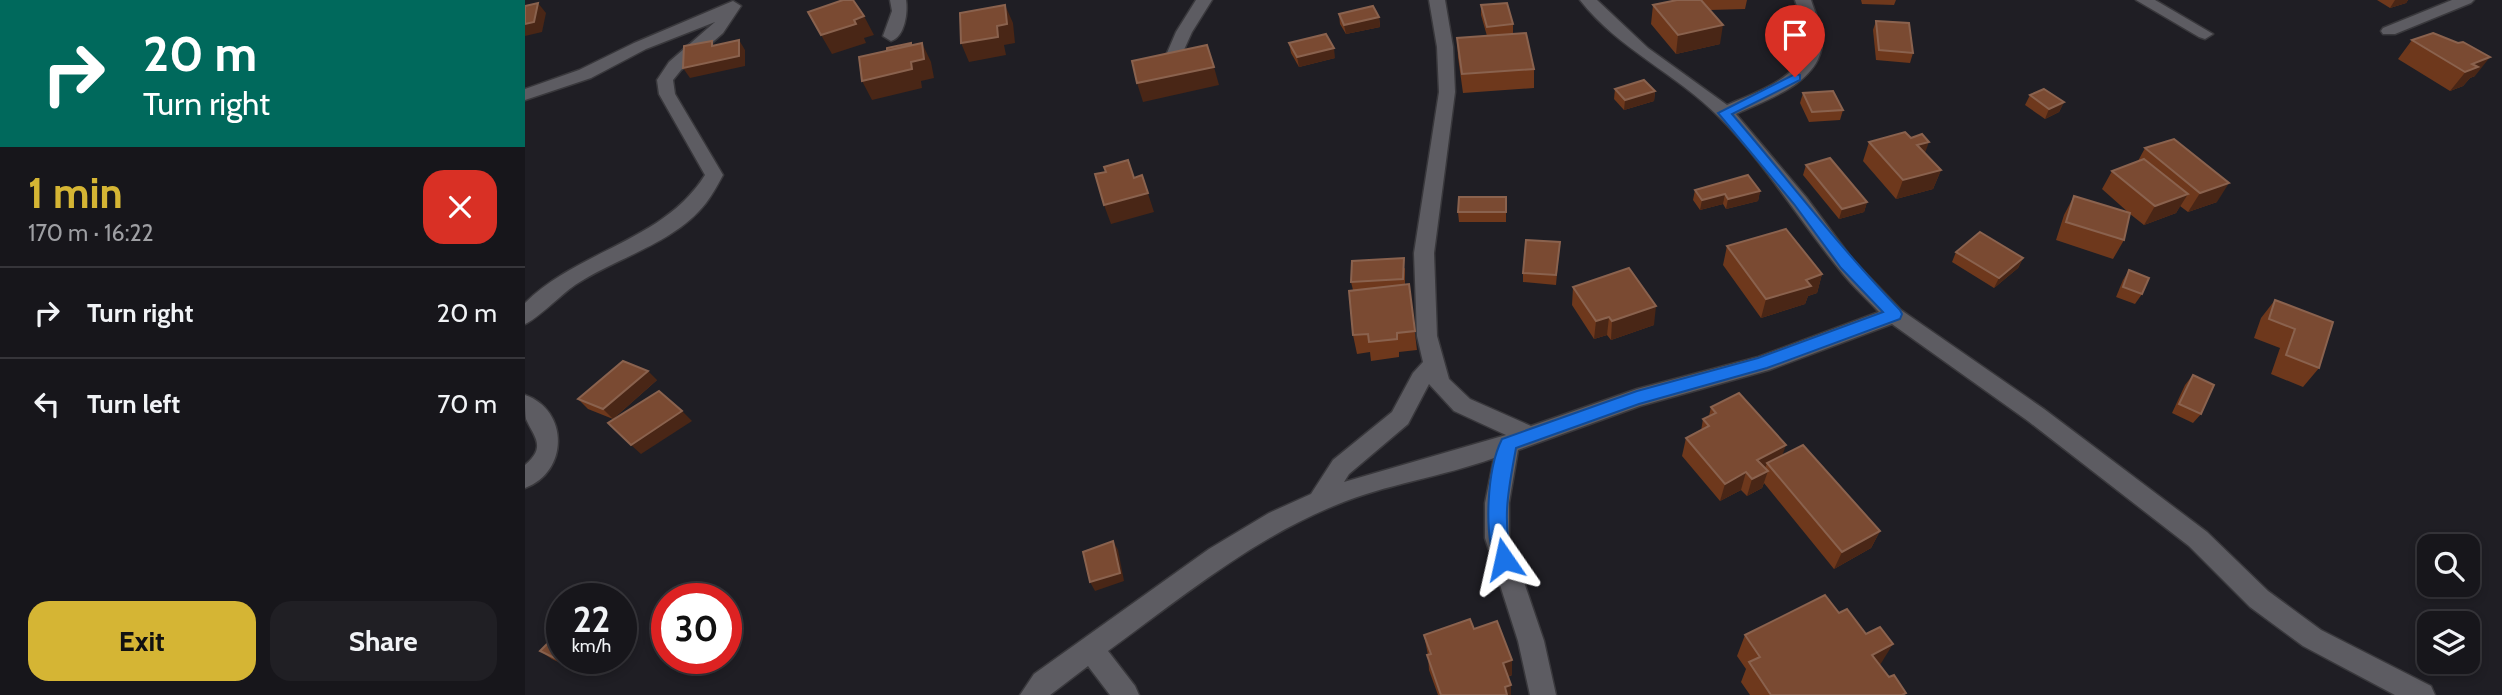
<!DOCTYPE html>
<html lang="en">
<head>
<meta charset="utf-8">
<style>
  :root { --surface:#17161b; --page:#201f24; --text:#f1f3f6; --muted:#9e9fa3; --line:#36353a; --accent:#d5b534 }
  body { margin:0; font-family:Cabin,sans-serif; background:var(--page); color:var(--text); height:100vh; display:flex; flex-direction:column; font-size:26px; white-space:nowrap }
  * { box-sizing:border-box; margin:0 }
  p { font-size:23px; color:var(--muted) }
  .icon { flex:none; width:38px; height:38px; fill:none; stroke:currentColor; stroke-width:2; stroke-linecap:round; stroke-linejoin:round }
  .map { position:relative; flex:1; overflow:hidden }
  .panel { display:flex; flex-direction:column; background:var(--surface); width:525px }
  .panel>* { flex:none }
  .banner { background:#00695c; color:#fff; overflow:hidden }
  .controls { position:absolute; left:1892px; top:534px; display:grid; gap:14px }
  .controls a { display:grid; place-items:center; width:63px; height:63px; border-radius:14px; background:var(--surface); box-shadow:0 4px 10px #0003,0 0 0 2px var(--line); font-size:35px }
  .speed { position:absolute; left:21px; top:583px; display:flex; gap:14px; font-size:35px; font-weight:700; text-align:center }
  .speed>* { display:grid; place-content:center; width:91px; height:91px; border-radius:50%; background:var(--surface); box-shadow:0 4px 10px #0003,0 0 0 2px var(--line); line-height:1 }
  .speed small { font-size:18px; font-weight:400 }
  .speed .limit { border:10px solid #d22; background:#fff; color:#111 }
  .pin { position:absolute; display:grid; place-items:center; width:60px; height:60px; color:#fff; margin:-72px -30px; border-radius:50% 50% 50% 0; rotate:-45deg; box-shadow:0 0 7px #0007 }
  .pin .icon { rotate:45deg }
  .me { position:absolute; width:77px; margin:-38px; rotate:349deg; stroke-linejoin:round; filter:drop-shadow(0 0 5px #0008) }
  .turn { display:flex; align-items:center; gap:24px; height:147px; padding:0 28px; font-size:32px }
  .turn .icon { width:91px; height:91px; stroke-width:2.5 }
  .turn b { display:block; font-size:49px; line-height:60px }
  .round { display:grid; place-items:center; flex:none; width:74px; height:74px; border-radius:21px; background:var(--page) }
  .overview { display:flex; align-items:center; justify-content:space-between; height:119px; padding:0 28px }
  h1 { font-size:42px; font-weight:700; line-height:52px; color:var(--accent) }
  .button { display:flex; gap:14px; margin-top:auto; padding:14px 28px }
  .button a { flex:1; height:80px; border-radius:21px; background:var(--accent); color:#111; font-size:28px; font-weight:700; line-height:80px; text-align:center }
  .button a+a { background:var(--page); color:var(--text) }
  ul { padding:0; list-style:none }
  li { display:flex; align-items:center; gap:21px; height:91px; padding:0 28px; border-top:2px solid var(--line) }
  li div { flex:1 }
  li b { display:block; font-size:26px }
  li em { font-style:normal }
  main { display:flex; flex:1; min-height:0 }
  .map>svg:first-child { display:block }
</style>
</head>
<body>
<main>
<section class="panel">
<div class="banner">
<div class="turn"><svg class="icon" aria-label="right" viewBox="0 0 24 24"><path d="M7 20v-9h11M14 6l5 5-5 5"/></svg><div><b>20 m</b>Turn right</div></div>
</div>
<div class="overview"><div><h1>1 min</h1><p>170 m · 16:22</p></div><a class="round" style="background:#d93025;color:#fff"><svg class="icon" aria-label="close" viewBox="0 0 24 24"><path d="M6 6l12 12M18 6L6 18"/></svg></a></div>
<ul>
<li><svg class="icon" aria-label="right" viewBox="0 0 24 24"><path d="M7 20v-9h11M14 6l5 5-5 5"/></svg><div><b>Turn right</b></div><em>20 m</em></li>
<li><svg class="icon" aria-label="left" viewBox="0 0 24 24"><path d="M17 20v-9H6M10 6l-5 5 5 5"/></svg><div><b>Turn left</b></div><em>70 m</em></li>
</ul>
<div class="button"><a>Exit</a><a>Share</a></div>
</section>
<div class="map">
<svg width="1977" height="695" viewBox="0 0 1977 695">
  <rect width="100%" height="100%" fill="#1f1e24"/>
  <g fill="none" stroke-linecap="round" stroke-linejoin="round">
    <defs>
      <g id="street">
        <path d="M365,0h16c2,12 -1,37 -15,41l-8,-5 9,-25z"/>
        <polygon points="671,0 687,0 667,32 653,63 641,63 639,60 651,32"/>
        <path d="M904,0h16l8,47 2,45 -21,161 3,83 12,43 21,20 61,27 106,-37 121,-32 121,-45c-13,-14 -28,-27 -40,-43 -41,-50 -74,-106 -120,-152 -42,-43 -101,-68 -139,-117h17l51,48 79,57c27,-12 76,-27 79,-62 1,-14 -7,-30 -11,-43h16c4,13 12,29 11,43 -2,40 -56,57 -86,71l70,83 47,63 48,50 143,99 163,123 61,59 53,39 110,56 4,9h-40l-92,-49 -53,-39 -61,-61 -161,-125 -136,-97 -123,46 -129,36 -122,44 -9,53v35l35,103 12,54h-26l-12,-54 -33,-103v-35l9,-45c-52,19 -108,26 -158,47 -84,34 -155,93 -228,146l27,35 4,9h-29l-22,-29 -38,29h-30l14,-21 175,-125 60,-36 42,-19 22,-34 59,-48 21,-39 10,-11 -6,-26 -3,-83 25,-161 -2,-45zM904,384l25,27 52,24 -162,47 5,-8 59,-50z"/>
        <polygon points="1611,0 1630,0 1688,34 1680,39 1674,37"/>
        <polygon points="1927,0 1949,0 1946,3 1870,34 1858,34 1856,31 1858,28"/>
        <path d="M208,1l8,5 -18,27 -42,37 -8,10 2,14 48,81c-5,9 -10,19 -17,28 -32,41 -89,54 -131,82 -13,9 -39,35 -50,39v-21c53,-53 139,-62 180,-128l-46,-81 -2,-14 12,-18 46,-40 -69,27 -55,29 -66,22v-11l54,-19 55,-27z"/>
        <path d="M0,395c44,15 44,77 0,93v-23c22,-18 9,-28 1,-46 -1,-6 -1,-17 -1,-24z"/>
      </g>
    </defs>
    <use href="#street" stroke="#39383c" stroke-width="3"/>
    <use href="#street" fill="#5d5c62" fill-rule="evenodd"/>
  </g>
  <g fill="#6e381c">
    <polygon points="1152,0 1222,0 1220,9 1185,10 1195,44 1151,54 1126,24 1128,5"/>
    <polygon points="1336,0 1371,0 1369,5 1337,4"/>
    <polygon points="1852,0 1883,0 1881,3 1865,8"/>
    <polygon points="956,5 988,24 988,34 1009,69 1009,88 938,93 933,57 932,38 962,36 956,15"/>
    <polygon points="814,14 854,17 855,27 821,34 815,24"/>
    <polygon points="1351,21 1388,53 1385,63 1351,60 1348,30"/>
    <polygon points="1887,40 1950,76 1945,78 1938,86 1925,91 1873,59"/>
    <polygon points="764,43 810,58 774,67 766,53"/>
    <polygon points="1090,89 1130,91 1129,101 1099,110 1089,99"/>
    <polygon points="1278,93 1318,110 1315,120 1284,122 1275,103"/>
    <polygon points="1505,95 1539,102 1534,112 1520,119 1500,105"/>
    <polygon points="1344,142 1400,153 1416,170 1408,189 1371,199 1338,161"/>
    <polygon points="1620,148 1692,202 1663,212 1655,206 1651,213 1619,225 1605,214 1599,240 1588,259 1531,240 1539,215 1549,196 1604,213 1577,189 1587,171 1613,161"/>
    <polygon points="1281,165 1342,202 1339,212 1314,219 1278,175"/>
    <polygon points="1170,190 1235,191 1233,201 1201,209 1198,204 1175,210 1168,200"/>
    <polygon points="981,197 981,222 934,222 933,212"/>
    <polygon points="1035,242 1031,285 998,282 998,273"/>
    <polygon points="1202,246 1297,274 1292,293 1283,296 1280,304 1236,318 1198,265"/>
    <polygon points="1431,252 1498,258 1493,268 1469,288 1427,262"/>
    <polygon points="880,268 880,284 884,284 892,350 874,352 874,357 846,361 845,352 832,354 828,335 828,290 826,282"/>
    <polygon points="1604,270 1617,294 1610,304 1591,297 1598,280"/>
    <polygon points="1048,287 1129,325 1086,340 1082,335 1069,339 1047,305"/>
    <polygon points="1750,300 1808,322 1794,368 1778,387 1746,374 1755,348 1729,338 1736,318"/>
    <polygon points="1668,375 1676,414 1668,423 1647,413 1660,385"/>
    <polygon points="132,380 88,419 63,409 53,399"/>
    <polygon points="1186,407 1257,455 1355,531 1346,548 1309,569 1239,483 1237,488 1222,496 1216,490 1195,501 1157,456 1161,438 1176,431 1178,419 1184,416"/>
    <polygon points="1314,613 1341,634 1355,665 1380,695 1225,695 1216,682 1221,669 1212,656 1220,635"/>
    <polygon points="37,629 52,671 27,659 15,651"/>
    <polygon points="949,629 987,675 983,677 986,685 986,695 913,695 904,670 903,655 899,635"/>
  </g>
  <g fill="#492616">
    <polygon points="1870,0 1883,0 1881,3 1865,8"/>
    <polygon points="13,3 21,13 17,32 0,36 0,24"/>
    <polygon points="480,5 488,23 490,43 479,45 481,55 444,62 436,43"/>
    <polygon points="339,16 349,35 339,38 341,43 307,54 296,35 329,20"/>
    <polygon points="854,17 855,27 821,34 819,25"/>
    <polygon points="1198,25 1195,44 1151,54 1153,35"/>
    <polygon points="214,40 220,50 220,66 165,78 158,68"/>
    <polygon points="397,43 406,62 409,78 396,81 397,88 347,100 337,81 386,62"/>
    <polygon points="809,48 810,58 774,67 772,57"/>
    <polygon points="1965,57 1950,76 1945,78 1938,86 1925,91 1947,64"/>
    <polygon points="689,67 694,85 618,102 612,83"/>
    <polygon points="1130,91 1129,101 1099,110 1100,100"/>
    <polygon points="1539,102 1534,112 1520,119 1524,109"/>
    <polygon points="1404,142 1397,161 1392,145"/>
    <polygon points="1416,170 1408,189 1371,199 1378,180"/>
    <polygon points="617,175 629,212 586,224 579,205 615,196"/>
    <polygon points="1704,183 1692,202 1663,212 1675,193"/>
    <polygon points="1235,191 1233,201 1201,209 1203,199"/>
    <polygon points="1200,194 1198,204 1175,210 1177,200"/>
    <polygon points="1663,194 1651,213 1619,225 1630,206"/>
    <polygon points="1342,202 1339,212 1314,219 1317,209"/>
    <polygon points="1498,258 1493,268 1469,288 1474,278"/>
    <polygon points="1297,274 1292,293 1283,296 1280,304 1236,318 1241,299 1281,280"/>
    <polygon points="1131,306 1129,325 1086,340 1087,321"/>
    <polygon points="1084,317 1082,335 1069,339 1071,321"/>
    <polygon points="123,371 132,380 88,419 78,409"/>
    <polygon points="157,411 167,421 116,454 106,445"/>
    <polygon points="1261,445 1255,462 1242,463 1239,471 1232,460"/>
    <polygon points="1243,471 1237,488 1222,496 1227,479"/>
    <polygon points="1221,472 1216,490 1195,501 1200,484"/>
    <polygon points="1355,531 1346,548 1309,569 1317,552"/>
    <polygon points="588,541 593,550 599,581 570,591 565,582"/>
    <polygon points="1368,644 1355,665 1335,675 1347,655"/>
    <polygon points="45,658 66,658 52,671 40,663"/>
    <polygon points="987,660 987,675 978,678 978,663"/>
    <polygon points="986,685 986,695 980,695 980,687"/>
  </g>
  <g fill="#7a4a32" stroke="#8a624e" stroke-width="2">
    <polygon points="318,0 328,0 339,16 329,20 331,24 296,35 283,12"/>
    <polygon points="1152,0 1176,0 1198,25 1153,35 1128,5"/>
    <polygon points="13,3 9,22 0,24 0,6"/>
    <polygon points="982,3 988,24 962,27 956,5"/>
    <polygon points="480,5 482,24 472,26 473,37 436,43 435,13"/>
    <polygon points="848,6 854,17 819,25 814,14"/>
    <polygon points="1351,21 1384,23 1388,53 1354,50"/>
    <polygon points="1001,33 1009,69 937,74 932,38"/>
    <polygon points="1908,33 1933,43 1938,42 1965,57 1947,64 1953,67 1940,72 1887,40"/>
    <polygon points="801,34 809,48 772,57 764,43"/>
    <polygon points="214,40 214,56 158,68 159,46 187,41 187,46"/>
    <polygon points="386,43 386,45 362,51 362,48"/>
    <polygon points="397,43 399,59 386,62 387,69 337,81 334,57"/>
    <polygon points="682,45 689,67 612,83 607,61"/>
    <polygon points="1119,80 1130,91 1100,100 1090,89"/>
    <polygon points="1519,89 1539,102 1524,109 1505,95"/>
    <polygon points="1308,91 1318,110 1287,112 1278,93"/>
    <polygon points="1380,132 1386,138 1397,134 1404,142 1392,145 1416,170 1378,180 1344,142"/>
    <polygon points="1649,139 1704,183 1675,193 1620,148"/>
    <polygon points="1305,158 1342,202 1317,209 1281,165"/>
    <polygon points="1619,159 1663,194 1630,206 1587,171"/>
    <polygon points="603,160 609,178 617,175 623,193 579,205 570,174 581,172 579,167"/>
    <polygon points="1223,175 1235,191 1203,199 1200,194 1177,200 1170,190"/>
    <polygon points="1549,196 1605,213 1599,240 1541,222"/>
    <polygon points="934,197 981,197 981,212 933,212"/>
    <polygon points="1261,229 1297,274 1281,280 1286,286 1241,299 1202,246"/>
    <polygon points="1455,232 1498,258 1474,278 1431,252"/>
    <polygon points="1001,240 1035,242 1031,275 998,273"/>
    <polygon points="879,258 878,279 826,282 827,261"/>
    <polygon points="1104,268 1131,306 1087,321 1084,317 1071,321 1048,287"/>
    <polygon points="1604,270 1624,278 1617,294 1598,287"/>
    <polygon points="884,284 890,331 872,333 872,339 844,342 843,334 828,335 824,291"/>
    <polygon points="1750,300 1808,322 1794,368 1761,355 1770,329 1744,319"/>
    <polygon points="98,361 123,371 78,409 53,399"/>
    <polygon points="1668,375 1689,385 1676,414 1654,404"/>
    <polygon points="134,391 157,411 106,445 83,423"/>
    <polygon points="1214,393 1261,445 1232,460 1243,471 1227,479 1221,472 1200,484 1161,438 1184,426 1178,419 1191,413 1186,407"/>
    <polygon points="1278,445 1355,531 1317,552 1242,463"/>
    <polygon points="588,541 595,573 565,582 558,552"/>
    <polygon points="1300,595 1314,613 1322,609 1341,634 1355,627 1368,644 1347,655 1364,677 1369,675 1381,693 1377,695 1246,695 1224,662 1235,657 1220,635"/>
    <polygon points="945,619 949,629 972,621 987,660 978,663 986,685 980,687 982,695 916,695 902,655 906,654 899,635"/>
    <polygon points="37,629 37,658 45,658 40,663 15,651"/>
  </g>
  <path fill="#1a73e8" stroke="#114b97" stroke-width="2" d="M1270,74l5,1v5l-68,34c56,65 108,134 168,196l2,4 -2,5 -133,49 -128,36 -123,44c-7,39 -15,73 -3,111l-3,6 -6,3 -7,-3c-14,-30 -10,-96 5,-126l135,-48 121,-33 125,-46 -42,-44 -47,-64 -76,-91z"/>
</svg>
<div class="controls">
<a><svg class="icon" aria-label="search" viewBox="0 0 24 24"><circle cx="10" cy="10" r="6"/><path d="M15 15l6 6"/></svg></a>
<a><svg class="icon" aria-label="layers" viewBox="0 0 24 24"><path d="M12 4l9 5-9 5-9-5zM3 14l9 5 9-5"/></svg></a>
</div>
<div class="speed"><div>22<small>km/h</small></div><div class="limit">30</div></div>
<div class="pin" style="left:1270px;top:77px;background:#d93025"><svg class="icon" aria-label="arrive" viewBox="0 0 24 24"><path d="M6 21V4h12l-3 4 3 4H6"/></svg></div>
<svg class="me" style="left:979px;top:559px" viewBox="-20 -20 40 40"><path d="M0-17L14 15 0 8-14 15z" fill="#1a73e8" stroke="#fff" stroke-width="4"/></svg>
</div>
</main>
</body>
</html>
